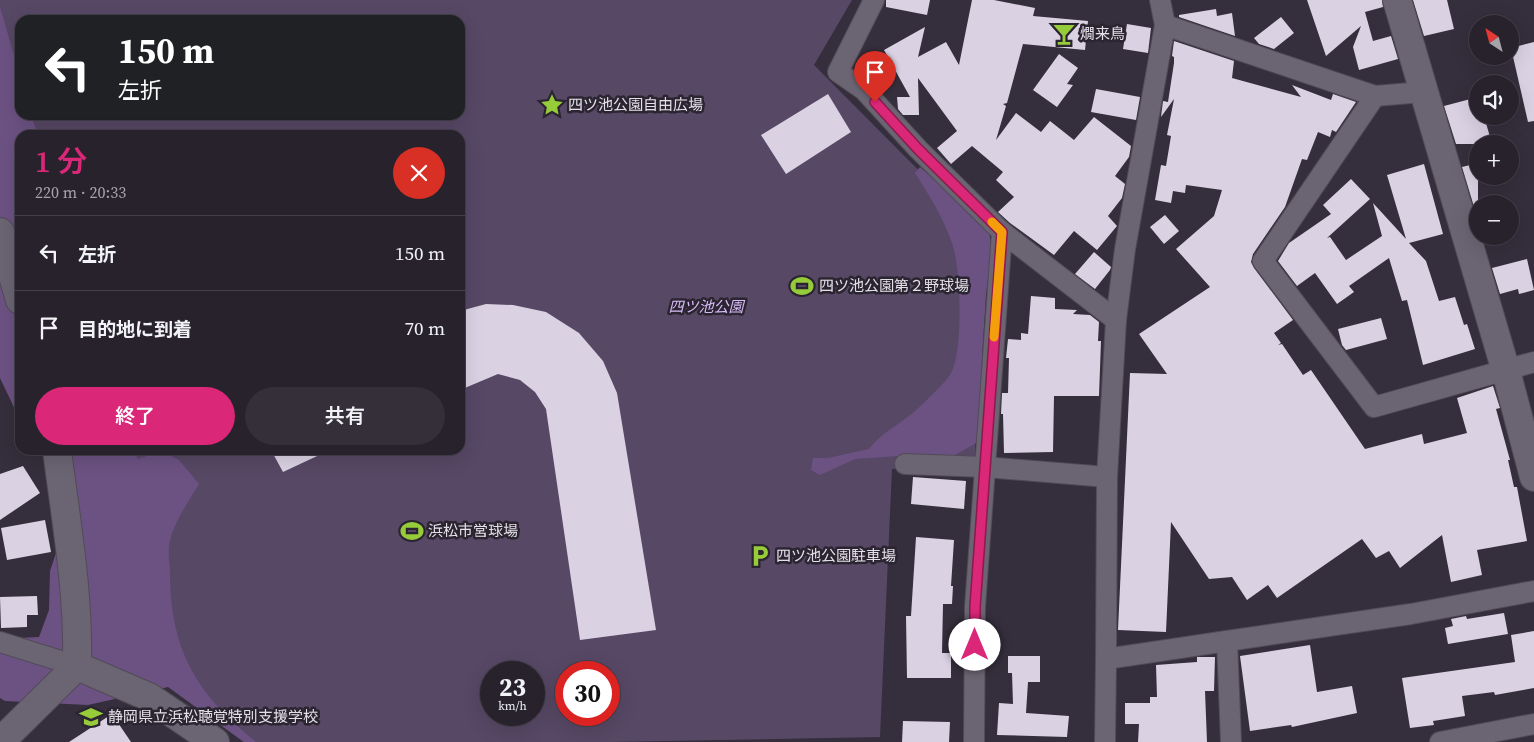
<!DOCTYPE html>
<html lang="ja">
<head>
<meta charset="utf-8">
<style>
  :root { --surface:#28222d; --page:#342f39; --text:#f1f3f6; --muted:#a5a4aa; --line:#443f49; --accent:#db2777 }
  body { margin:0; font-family:"Source Serif 4","Noto Sans JP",serif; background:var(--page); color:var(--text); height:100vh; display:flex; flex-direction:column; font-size:19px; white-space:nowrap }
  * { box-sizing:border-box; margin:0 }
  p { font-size:16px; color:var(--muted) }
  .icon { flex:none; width:28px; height:28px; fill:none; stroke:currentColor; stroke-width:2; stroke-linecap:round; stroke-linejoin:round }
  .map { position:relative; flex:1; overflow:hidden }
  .panel { position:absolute; left:15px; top:130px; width:450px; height:325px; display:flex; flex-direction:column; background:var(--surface); border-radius:15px; box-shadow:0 5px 20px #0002,0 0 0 1px var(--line) }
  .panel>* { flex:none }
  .hud { position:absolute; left:15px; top:15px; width:450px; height:105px; border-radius:15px; box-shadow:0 5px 20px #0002,0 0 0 1px var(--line); background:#202124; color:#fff; overflow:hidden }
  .needle { width:32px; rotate:324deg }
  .fabs { position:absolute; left:1469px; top:15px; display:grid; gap:10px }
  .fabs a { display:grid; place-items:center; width:50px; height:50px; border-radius:50%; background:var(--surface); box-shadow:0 5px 20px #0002,0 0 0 1px var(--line); font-size:25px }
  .speed { position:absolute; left:480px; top:661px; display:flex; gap:10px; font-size:25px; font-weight:700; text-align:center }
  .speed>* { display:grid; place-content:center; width:65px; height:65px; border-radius:50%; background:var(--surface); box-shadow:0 5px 20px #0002,0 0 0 1px var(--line); line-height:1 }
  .speed small { font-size:12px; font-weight:400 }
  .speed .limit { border:8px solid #d22; background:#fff; color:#111 }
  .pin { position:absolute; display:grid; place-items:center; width:42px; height:42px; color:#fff; margin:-51px -21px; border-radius:50% 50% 50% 0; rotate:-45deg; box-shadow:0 0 5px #0007 }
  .pin .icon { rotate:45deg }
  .me { position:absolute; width:55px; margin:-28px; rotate:0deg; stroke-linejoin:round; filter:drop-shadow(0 0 4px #0008) }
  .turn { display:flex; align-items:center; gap:18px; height:105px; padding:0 20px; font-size:22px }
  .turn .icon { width:65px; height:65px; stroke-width:2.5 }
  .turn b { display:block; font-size:35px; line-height:42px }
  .round { display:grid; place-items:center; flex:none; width:52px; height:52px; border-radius:26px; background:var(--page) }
  .overview { display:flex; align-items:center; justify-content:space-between; height:85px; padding:0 20px }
  h1 { font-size:30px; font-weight:600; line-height:38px; color:var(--accent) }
  .button { display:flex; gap:10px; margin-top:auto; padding:10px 20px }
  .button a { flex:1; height:58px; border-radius:30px; background:var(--accent); color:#fff; font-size:20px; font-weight:600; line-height:58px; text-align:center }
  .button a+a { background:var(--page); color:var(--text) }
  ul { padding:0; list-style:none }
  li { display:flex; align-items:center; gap:15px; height:75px; padding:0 20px; border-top:1px solid var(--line) }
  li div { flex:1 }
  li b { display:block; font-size:19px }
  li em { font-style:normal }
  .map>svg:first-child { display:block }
</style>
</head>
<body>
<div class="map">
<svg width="1534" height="742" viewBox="0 0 1534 742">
  <rect width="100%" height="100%" fill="#352e3c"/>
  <path fill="#574865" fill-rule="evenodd" d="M0,0h852l-38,65 161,162v244l-83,-2 -12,268 -271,5h-365l-50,-36 -119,-256h385v-315h-440l-20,49zM20,20h440v95h-440zM491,672h43v43h-43zM566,672h43v43h-43z"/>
  <g fill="#6c5283">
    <polygon points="0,7 20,76 20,115 31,115 38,135 20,135 20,420 0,378"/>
    <path d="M920,167l68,60 4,21 -6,47 -4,62 -2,84 -27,15h-55l-43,3 -35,16 -9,-5 2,-12h15l41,-9c12,-16 28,-23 44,-36 10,-9 29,-27 37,-38 14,-22 11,-107 2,-132 -9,-26 -23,-48 -37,-70z"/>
    <path d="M43,450h89l6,9 23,-8 18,9 20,24c-11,19 -27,40 -30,62 -1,10 1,20 1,30 1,77 28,119 86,166h-12l-76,-55 -80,18 -83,-4 -5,-3v-59l39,-2 10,-27 1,-39 9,-27z"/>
  </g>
  <g fill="#dad2e3">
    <polygon points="886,0 930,0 927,15 886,7"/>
    <polygon points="972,0 994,0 1035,8 1033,16 1088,21 1085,50 1023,44 1007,103 1003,104 1006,106 996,140 1016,113 1041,132 1050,121 1074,140 1094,117 1131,146 1129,157 1115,176 1125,184 1122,198 1108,216 1117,226 1097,250 1074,231 1054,255 1010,223 998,212 1014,197 996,180 1003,172 972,146 951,164 937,148 957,131 918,78 919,115 903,115 898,109 897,97 910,97 884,50 925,27 918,57 946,42 959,65"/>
    <polygon points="1307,0 1382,0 1383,7 1365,12 1373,41 1391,36 1398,59 1359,70 1353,47 1361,26 1326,56"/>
    <polygon points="1413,0 1447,0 1454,29 1424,36"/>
    <polygon points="1216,9 1217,16 1232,13 1235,36 1179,17 1179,15"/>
    <polygon points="1281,17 1294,33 1274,49 1259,44 1254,38"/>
    <polygon points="1127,24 1151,28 1148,53 1123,49"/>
    <polygon points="1174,41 1234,61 1232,78 1301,97 1292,85 1331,100 1333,94 1356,102 1336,132 1332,130 1330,137 1318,132 1307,160 1302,159 1285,207 1253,254 1251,262 1254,268 1293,320 1274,333 1281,343 1278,345 1282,344 1303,375 1311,370 1365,449 1422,434 1424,444 1467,433 1457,398 1493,386 1500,408 1496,409 1510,460 1508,460 1514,487 1517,487 1527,541 1477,550 1482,575 1451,582 1442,535 1400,568 1389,551 1376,558 1362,539 1277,598 1268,585 1247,600 1232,577 1209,579 1171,522 1166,632 1118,630 1130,373 1167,374 1139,334 1210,287 1176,249 1214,216 1222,190 1186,185 1185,193 1173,191 1171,203 1155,200 1161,165 1166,166 1171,136 1167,135 1174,99 1161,117 1163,101 1168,102 1174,63 1174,57 1172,56"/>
    <polygon points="1534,42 1534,121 1528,122 1511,48"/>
    <polygon points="1059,54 1078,68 1067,84 1073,85 1057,107 1033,90"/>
    <polygon points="1096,89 1140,97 1136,120 1091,112"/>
    <polygon points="828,94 851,132 786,174 761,135"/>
    <polygon points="1478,97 1478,116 1484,116 1492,144 1456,144 1444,106"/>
    <polygon points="1478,163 1478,210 1475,210 1462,167"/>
    <polygon points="1424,164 1443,234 1409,243 1426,261 1439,301 1455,297 1464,325 1467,324 1475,349 1423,365 1407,300 1402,301 1389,258 1349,286 1354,292 1337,304 1315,273 1297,286 1278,261 1289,243 1331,214 1323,205 1351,179 1370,199 1327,238 1330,237 1346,260 1382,236 1373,203 1406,239 1387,175"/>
    <polygon points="1165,215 1179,231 1164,244 1150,227"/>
    <polygon points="1094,252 1111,267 1110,270 1095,289 1075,274"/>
    <polygon points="1527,259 1534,290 1519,294 1518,289 1500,294 1492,268"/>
    <polygon points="1031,296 1055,298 1055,309 1077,310 1073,314 1090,315 1099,322 1098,341 1101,341 1099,396 1054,396 1053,452 1004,453 1003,414 1001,414 1002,393 1008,393 1009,358 1006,358 1008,339 1021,340 1021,333 1028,334"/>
    <polygon points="486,304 513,305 546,312 579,333 603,361 617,393 656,630 580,640 546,409 535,392 520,380 498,374 460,390 460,311"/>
    <polygon points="1381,318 1387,339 1346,350 1342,345 1338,329"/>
    <polygon points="271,450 330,450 283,472"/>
    <polygon points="23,466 40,493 0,520 0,474"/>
    <polygon points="913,477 966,481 964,509 911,504"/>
    <polygon points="45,520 51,552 7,560 1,528"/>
    <polygon points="916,537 954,540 951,586 953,586 952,604 943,604 942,653 951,653 951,678 907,678 906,616 911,616"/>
    <polygon points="37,596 38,615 27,615 27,627 1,628 0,597"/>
    <polygon points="1504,613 1508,634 1448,644 1445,628 1453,626 1451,619 1466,616 1467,619"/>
    <polygon points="1534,631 1534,688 1495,695 1494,692 1462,696 1465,716 1433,721 1434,725 1410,728 1402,678 1515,662 1511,635"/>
    <polygon points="1310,645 1317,692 1352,686 1357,713 1292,727 1291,725 1250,731 1240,656"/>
    <polygon points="1008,656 1040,656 1040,682 1028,682 1026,713 1069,716 1067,737 997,735 999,703 1013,704 1012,673 1008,673"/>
    <polygon points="1197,657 1215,657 1214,691 1205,691 1207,742 1138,742 1139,724 1125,724 1125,703 1150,703 1150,697 1157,697 1156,665 1197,662"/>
    <polygon points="112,714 131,742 69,742"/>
    <polygon points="903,721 950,722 949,742 902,742"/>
  </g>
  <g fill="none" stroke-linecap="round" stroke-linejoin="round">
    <defs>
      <g id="street">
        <polyline points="874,0 838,72 864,90 918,149 1002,232"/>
        <polyline points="1165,25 1375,96 1423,92"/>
        <polyline points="1375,96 1263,261 1374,407 1534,362"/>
        <polyline points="905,464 985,467 1107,477"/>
        <polyline points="0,642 77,666"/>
        <polyline points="1106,659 1107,477 1116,320 1125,249 1165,25 1160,0"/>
        <polyline points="974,742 975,607 1002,232 1116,320"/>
        <polyline points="1105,742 1106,659 1227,641"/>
        <polyline points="1231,742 1227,641 1411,614 1534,591"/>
        <polyline points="1440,742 1534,724"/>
      </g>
      <g id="secondary">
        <polyline points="1397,0 1506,371 1534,477"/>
        <polyline points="0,232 20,300"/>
        <polyline points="77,666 149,697 215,742"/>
        <path d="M0,742l77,-76c2,-73 -11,-145 -20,-216"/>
      </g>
    </defs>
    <use href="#street" stroke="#514b56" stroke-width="22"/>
    <use href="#secondary" stroke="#514b56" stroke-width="30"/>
    <use href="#street" stroke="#6b6473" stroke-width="20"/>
    <use href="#secondary" stroke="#6b6473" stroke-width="28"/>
  </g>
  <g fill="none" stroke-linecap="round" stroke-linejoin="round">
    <defs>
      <polyline id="route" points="875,102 918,149 1002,232 975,607 975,645"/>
    </defs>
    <use href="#route" stroke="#8e194d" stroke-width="12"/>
    <use href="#route" stroke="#db2777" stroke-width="9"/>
    <polyline stroke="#f59e0b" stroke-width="9" points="992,222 1002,232 994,337"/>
  </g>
  <defs>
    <symbol id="bar-bare" viewBox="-9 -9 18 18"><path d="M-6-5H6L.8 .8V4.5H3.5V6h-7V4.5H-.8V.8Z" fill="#96cc39" stroke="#2b2431" stroke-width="2.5" paint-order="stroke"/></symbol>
    <symbol id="sight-bare" viewBox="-9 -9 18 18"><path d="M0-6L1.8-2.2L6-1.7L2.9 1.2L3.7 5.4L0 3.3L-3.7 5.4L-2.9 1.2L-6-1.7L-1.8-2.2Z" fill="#96cc39" stroke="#2b2431" stroke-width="2.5" paint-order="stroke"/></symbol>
    <symbol id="stadium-bare" viewBox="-9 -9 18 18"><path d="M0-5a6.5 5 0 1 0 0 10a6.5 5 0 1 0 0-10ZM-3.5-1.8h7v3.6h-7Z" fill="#96cc39" stroke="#2b2431" stroke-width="2.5" paint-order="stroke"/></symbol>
    <symbol id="parking-bare" viewBox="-9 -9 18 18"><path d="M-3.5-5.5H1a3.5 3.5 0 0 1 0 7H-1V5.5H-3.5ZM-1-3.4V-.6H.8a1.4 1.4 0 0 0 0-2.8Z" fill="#96cc39" stroke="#2b2431" stroke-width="2.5" paint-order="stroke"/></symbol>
    <symbol id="school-bare" viewBox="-9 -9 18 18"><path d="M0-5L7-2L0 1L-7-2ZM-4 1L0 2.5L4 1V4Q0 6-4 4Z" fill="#96cc39" stroke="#2b2431" stroke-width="2.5" paint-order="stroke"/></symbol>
  </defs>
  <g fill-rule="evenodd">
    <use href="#bar-bare" x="1048" y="18" width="32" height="32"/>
    <use href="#sight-bare" x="536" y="89" width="32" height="32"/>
    <use href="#stadium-bare" x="786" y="270" width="32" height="32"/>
    <use href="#stadium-bare" x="396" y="515" width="32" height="32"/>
    <use href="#parking-bare" x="744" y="540" width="32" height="32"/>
    <use href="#school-bare" x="75" y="701" width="32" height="32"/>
  </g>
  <g text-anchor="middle" stroke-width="5" stroke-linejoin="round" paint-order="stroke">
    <g font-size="15" fill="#e4e0e9" stroke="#2b2431" text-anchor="start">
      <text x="1080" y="39">燗来鳥</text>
      <text x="568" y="110">四ツ池公園自由広場</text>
      <text x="819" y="291">四ツ池公園第２野球場</text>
      <text x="428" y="536">浜松市営球場</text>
      <text x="776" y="561">四ツ池公園駐車場</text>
      <text x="108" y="722">静岡県立浜松聴覚特別支援学校</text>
    </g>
    <g font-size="15" font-style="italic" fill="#d9bbf7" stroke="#2b2431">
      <text x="706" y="312">四ツ池公園</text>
    </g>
  </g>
</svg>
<div class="fabs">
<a><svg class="needle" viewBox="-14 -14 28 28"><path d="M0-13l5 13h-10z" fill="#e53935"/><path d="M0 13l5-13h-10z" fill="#a5a4aa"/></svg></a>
<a><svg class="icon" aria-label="sound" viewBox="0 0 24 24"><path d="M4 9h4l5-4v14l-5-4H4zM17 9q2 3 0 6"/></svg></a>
<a>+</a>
<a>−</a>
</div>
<div class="speed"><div>23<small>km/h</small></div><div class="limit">30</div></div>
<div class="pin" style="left:875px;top:102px;background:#d93025"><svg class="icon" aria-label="arrive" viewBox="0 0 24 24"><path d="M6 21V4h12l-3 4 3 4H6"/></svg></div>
<svg class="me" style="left:975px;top:645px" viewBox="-20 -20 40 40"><circle r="19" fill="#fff"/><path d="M0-13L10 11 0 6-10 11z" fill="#db2777"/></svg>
<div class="hud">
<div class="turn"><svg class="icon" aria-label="left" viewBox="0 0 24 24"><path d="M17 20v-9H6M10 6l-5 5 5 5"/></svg><div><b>150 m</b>左折</div></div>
</div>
<section class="panel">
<div class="overview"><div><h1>1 分</h1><p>220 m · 20:33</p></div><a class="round" style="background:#d93025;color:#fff"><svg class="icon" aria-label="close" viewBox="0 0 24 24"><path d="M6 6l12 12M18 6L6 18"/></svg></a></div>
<ul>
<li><svg class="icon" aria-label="left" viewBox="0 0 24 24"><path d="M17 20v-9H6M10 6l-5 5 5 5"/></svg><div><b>左折</b></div><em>150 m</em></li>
<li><svg class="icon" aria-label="arrive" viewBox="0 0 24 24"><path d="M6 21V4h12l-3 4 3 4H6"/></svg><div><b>目的地に到着</b></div><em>70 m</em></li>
</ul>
<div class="button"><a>終了</a><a>共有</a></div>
</section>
</div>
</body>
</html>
